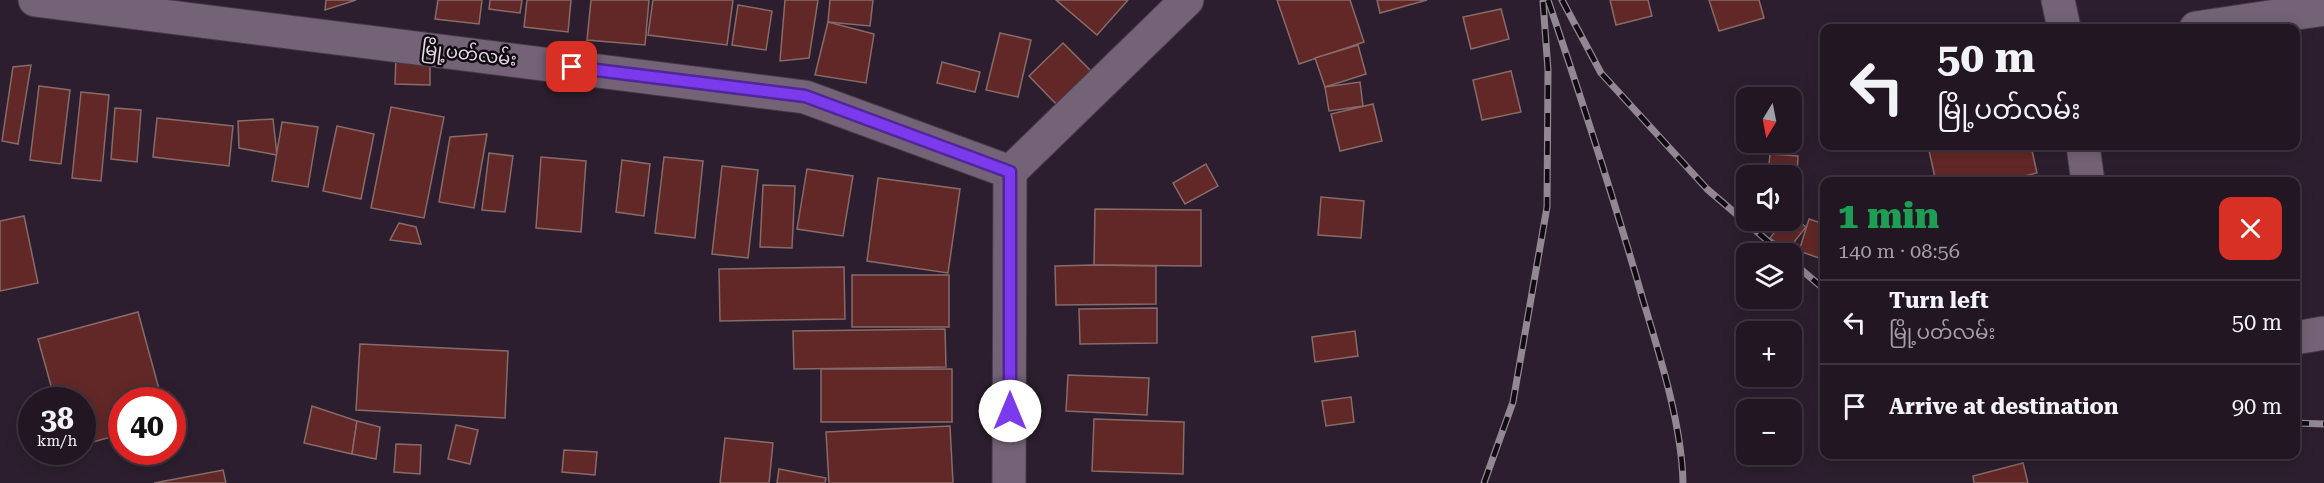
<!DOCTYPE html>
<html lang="en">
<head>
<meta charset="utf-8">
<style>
  :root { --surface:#211622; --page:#291f2a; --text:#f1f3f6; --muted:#a29fa5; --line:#3e3540 }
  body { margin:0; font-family:"Roboto Serif","Noto Sans Myanmar",serif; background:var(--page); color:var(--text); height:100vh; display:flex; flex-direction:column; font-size:22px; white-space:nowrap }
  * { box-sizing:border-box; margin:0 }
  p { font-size:20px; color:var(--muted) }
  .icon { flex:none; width:33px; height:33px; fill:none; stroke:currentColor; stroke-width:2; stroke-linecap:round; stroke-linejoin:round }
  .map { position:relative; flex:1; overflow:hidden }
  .side { position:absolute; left:1820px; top:177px; width:480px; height:282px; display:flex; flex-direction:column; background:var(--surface); border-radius:12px; box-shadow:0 3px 15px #0003,0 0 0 2px var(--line) }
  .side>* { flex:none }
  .banner { position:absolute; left:1820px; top:24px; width:480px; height:126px; border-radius:12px; box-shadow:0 3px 15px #0003,0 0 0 2px var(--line); background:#211622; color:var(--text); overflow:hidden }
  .needle { width:39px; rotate:190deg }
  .buttons { position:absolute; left:1736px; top:87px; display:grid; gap:12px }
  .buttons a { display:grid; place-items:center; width:66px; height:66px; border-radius:12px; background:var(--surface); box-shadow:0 3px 15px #0003,0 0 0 2px var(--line); font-size:30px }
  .speed { position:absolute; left:18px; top:387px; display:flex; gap:12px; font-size:30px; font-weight:700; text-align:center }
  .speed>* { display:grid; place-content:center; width:78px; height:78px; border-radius:50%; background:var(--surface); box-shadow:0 3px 15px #0003,0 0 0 2px var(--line); line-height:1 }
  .speed small { font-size:15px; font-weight:400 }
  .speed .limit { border:9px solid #d22; background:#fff; color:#111 }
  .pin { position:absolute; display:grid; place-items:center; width:51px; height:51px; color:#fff; margin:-26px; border-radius:12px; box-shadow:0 3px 9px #0006 }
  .me { position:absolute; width:66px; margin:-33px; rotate:0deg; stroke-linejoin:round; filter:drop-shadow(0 0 4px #0008) }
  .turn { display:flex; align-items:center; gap:21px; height:126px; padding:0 18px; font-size:27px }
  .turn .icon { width:78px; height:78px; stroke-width:2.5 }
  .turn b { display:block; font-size:42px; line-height:51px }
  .round { display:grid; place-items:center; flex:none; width:63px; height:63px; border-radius:12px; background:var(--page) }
  .headline { display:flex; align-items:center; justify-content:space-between; height:102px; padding:0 18px }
  h1 { font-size:36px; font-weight:800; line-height:45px; color:#1e9e55 }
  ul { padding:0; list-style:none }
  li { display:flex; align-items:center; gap:18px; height:84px; padding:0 18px; border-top:2px solid var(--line) }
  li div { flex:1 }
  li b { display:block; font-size:22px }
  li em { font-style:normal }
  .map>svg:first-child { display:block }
</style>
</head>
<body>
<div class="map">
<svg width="2324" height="483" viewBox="0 0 2324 483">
  <rect width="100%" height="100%" fill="#2c1e2e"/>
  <g fill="#622827" stroke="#876b69" stroke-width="1.5">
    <polygon points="326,0 356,0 325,10"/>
    <polygon points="438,0 482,0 479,24 435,19"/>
    <polygon points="490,0 522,0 520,13 489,9"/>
    <polygon points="527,0 571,0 568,32 524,27"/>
    <polygon points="591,0 649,0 645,45 587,40"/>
    <polygon points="653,0 733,0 727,45 648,35"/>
    <polygon points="785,0 818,0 809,58 780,61"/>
    <polygon points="830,0 873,0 870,26 828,22"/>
    <polygon points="1056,0 1128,0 1097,35"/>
    <polygon points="1277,0 1350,0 1364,42 1299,64"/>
    <polygon points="1377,0 1427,0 1380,13"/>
    <polygon points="1610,0 1648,0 1652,16 1616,25"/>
    <polygon points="1709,0 1759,0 1764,18 1719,31"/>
    <polygon points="738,5 772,11 766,50 732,45"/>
    <polygon points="1501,9 1509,39 1471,49 1463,17"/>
    <polygon points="828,22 874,34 866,83 815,75"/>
    <polygon points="1000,33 1031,40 1018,97 986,90"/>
    <polygon points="1063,43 1094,74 1059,107 1029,76"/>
    <polygon points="1358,45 1366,74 1325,87 1315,58"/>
    <polygon points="396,57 430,58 430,85 395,84"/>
    <polygon points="942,62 980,72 975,92 937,83"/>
    <polygon points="31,65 18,144 2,141 13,67"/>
    <polygon points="1511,71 1521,112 1482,120 1473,80"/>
    <polygon points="1360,82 1363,106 1329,111 1325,87"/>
    <polygon points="39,86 70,90 61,164 30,160"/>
    <polygon points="81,92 109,95 101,181 72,178"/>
    <polygon points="1373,104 1382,141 1340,151 1331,114"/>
    <polygon points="391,107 444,117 424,218 371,208"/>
    <polygon points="115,108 141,110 137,162 111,159"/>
    <polygon points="157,118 233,126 229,166 153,157"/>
    <polygon points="273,119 277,155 239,148 238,121"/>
    <polygon points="282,122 318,127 308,187 272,181"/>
    <polygon points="337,126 374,134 361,199 323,191"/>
    <polygon points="487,134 474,208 439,202 450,137"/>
    <polygon points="1928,146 2031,146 2037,173 1996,182 1936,182"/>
    <polygon points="489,153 513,156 505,212 482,210"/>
    <polygon points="1770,154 1798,156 1797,176 1768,175"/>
    <polygon points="541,157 586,161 581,232 536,228"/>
    <polygon points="664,157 703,161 695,238 655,233"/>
    <polygon points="622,160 650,164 644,216 616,212"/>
    <polygon points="1206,164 1218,186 1185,204 1173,183"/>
    <polygon points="722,166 758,170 748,258 712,254"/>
    <polygon points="807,169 853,176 843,236 797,229"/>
    <polygon points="878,178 960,189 948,273 867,261"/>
    <polygon points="763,185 795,186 792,248 760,247"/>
    <polygon points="1321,197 1364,201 1361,238 1318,235"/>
    <polygon points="1095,209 1201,210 1201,266 1094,265"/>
    <polygon points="24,216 38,283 0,291 0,221"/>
    <polygon points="1791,216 1806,227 1787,251 1770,238 1784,220 1791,220"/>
    <polygon points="1809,219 1824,224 1824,244 1819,258 1799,251"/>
    <polygon points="399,223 416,227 421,244 390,240"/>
    <polygon points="1094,265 1156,266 1156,304 1056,305 1055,266"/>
    <polygon points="844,267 845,319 720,321 719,269"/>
    <rect x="852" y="275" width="97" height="52"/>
    <polygon points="1157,308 1157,343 1080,344 1079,309"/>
    <polygon points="138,312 162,400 122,400 122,434 82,445 82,400 55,400 38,339"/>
    <polygon points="945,329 946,367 794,369 793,331"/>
    <polygon points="1355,331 1358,356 1315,362 1312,337"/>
    <polygon points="360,344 508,351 505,418 356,410"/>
    <rect x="821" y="369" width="131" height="53"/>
    <polygon points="1068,375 1149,378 1147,415 1066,411"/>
    <polygon points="1351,397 1354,422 1326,426 1322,401"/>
    <polygon points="312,406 357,421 352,454 304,443"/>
    <polygon points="1094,419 1184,422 1183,474 1092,471"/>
    <polygon points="357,421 380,427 376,459 352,454"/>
    <polygon points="456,425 478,430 470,464 448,459"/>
    <polygon points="950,426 953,483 829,483 826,432"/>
    <polygon points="725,438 773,443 769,483 720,483"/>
    <polygon points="396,444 421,445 420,474 394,472"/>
    <polygon points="564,450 597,452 595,475 562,472"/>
    <polygon points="2023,463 2028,483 1974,483 1973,476"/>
    <polygon points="779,469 826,478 825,483 777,483"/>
    <polygon points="223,470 226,483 154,483"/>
  </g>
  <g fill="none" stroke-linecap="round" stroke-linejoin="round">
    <defs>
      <polyline id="minor" points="2196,28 2324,9"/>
      <g id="tertiary">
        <polyline points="35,0 805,97 1010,172 1009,483"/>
        <polyline points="2058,0 2064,28"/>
        <polyline points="2083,146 2088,182"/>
        <polyline points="1010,172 1187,0"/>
        <polyline points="2295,338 2324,333"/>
      </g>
    </defs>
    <use href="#minor" stroke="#463a48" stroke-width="35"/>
    <use href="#tertiary" stroke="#463a48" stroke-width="35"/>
    <use href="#minor" stroke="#746376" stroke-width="33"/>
    <use href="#tertiary" stroke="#746376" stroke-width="33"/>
    <defs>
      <g id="rail">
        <path d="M1548,0c34,100 66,199 95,300 17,56 39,126 40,183"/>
        <polyline points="1562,0 1601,73 1707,189 1783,254"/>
        <polyline points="1791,261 1824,289"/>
        <polyline points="2295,423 2324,424"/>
        <polyline points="1484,483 1513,402 1547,207 1548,70 1543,2"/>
      </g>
    </defs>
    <use href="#rail" stroke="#938794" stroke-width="7"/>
    <use href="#rail" stroke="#100a11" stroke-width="4.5" stroke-dasharray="14" stroke-linecap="butt"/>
  </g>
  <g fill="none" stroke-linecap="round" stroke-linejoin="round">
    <defs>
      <polyline id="route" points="572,67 805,96 1010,172 1010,411"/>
    </defs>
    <use href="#route" stroke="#51269a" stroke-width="15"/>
    <use href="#route" stroke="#7c3aed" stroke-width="10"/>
  </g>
  <g text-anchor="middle" stroke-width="5" stroke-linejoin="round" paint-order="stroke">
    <g font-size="18" fill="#e5dbe6" stroke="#100a11">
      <text transform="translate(469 54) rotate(7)" y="6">မြို့ပတ်လမ်း</text>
    </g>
  </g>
</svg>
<div class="buttons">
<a><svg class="needle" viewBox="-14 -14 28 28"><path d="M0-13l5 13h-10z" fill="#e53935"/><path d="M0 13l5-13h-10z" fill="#a29fa5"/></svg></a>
<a><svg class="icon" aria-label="sound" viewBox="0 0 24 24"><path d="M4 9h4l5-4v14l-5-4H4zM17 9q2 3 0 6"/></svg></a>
<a><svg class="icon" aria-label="layers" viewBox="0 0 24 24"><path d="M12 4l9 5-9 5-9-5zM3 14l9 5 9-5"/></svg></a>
<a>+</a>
<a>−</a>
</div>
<div class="speed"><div>38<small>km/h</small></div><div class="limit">40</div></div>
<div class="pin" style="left:572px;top:67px;background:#d93025"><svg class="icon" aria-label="arrive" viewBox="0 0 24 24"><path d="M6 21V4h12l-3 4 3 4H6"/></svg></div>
<svg class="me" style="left:1010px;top:411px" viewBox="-20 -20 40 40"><circle r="19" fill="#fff"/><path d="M0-13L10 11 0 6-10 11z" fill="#7c3aed"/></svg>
<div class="banner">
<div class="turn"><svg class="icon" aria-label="left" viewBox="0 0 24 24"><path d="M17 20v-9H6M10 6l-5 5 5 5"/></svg><div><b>50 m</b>မြို့ပတ်လမ်း</div></div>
</div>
<section class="side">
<div class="headline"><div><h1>1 min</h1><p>140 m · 08:56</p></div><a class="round" style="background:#d93025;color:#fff"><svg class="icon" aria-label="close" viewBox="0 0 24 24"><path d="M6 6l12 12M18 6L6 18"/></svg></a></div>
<ul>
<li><svg class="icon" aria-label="left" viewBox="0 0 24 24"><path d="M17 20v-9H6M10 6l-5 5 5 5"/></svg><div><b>Turn left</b><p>မြို့ပတ်လမ်း</p></div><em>50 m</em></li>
<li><svg class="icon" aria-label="arrive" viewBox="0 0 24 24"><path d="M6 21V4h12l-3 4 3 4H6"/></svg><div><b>Arrive at destination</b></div><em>90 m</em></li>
</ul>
</section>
</div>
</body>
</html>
